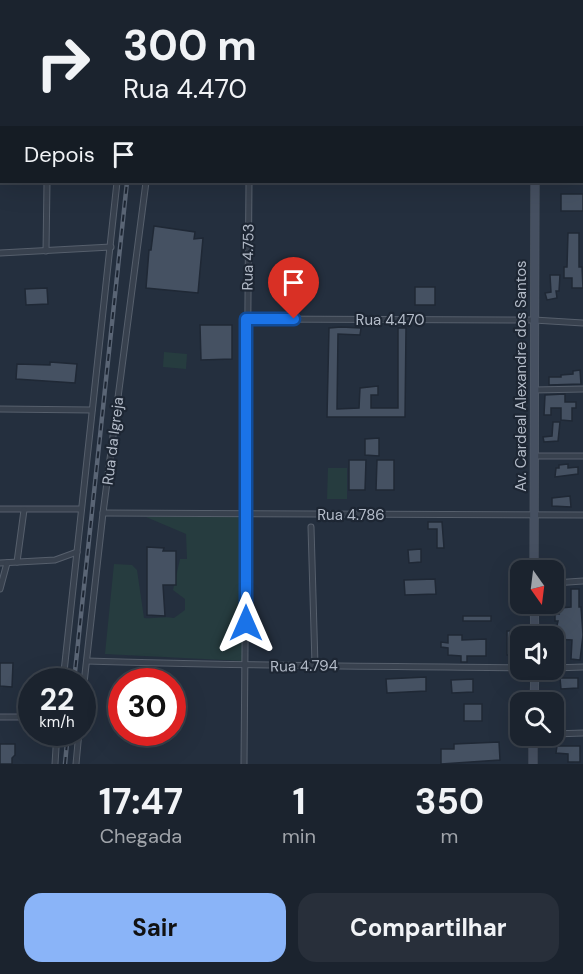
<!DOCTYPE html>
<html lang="pt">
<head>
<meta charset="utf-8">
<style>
  :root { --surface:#1b232e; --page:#282f3a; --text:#f1f3f6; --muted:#a0a4aa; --line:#39404a; --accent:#8ab4f8 }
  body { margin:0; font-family:"DM Sans",sans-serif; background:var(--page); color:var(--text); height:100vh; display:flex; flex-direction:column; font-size:22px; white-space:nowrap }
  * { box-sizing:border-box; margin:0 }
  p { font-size:20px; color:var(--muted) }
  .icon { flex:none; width:33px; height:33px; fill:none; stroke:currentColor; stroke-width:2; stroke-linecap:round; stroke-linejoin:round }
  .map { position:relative; height:764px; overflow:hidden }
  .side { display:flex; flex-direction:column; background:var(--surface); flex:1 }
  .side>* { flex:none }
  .guide { position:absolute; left:0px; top:0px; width:584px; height:183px; box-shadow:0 6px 24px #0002,0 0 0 2px var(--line); background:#1b232e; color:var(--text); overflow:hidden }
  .needle { width:39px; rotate:166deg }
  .tools { position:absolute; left:510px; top:560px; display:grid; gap:12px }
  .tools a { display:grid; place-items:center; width:54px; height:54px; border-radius:12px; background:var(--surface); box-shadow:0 6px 24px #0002,0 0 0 2px var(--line); font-size:30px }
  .speed { position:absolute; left:18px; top:668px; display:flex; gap:12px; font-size:30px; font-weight:700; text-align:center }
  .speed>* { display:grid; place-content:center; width:78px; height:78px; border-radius:50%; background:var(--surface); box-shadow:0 6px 24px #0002,0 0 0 2px var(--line); line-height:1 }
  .speed small { font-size:15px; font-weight:400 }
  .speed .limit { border:9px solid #d22; background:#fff; color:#111 }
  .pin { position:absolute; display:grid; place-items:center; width:51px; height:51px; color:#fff; margin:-62px -26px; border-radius:50% 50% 50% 0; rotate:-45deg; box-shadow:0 0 6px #0007 }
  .pin .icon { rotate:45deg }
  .me { position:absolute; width:66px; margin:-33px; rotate:0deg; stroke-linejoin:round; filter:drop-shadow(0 0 4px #0008) }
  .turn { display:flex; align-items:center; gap:21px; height:126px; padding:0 24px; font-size:27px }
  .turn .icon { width:78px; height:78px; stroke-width:2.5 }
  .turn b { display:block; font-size:42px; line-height:51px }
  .then { display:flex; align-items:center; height:57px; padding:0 24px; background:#0003; gap:12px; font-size:22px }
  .eta { display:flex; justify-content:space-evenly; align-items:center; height:102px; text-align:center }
  .eta b { font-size:36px; font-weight:700; line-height:42px }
  .cta { display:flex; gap:12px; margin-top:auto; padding:12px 24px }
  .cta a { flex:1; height:69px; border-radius:18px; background:var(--accent); color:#111; font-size:24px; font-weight:700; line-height:69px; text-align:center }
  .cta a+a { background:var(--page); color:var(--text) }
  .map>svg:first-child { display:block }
</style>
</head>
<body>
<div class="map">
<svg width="583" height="764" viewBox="0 0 583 764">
  <rect width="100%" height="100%" fill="#242f3e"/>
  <g fill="#263c3f">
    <polygon points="164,352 187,354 186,369 163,367"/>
    <polygon points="328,468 347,468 347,499 327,499"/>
    <path d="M246,515l-3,146 -138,-7 9,-90 18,1 5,5 7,48c11,1 20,-2 30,0l11,-8v-11l-12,-9 7,-31h7l-1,-25 -40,-17z"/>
  </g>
  <g fill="#455162" stroke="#1f2835" stroke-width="1.5">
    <rect x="561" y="194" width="22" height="17"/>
    <polygon points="154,226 195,232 194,239 203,238 198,293 146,288 149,250 151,250"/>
    <polygon points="568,233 579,233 579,267 582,267 583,288 572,288 572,278 564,278 564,267 567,267"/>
    <polygon points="550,275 560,275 559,291 556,291 557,298 547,300 545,293 551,292"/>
    <rect x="415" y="287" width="20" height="18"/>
    <polygon points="47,288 48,304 26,305 25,289"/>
    <polygon points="200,325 232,325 232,359 201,360"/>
    <polygon points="341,327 361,328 360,335 338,334 337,409 359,408 360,388 378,386 378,395 371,395 371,408 398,408 398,328 406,328 405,417 327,417 329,328"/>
    <polygon points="50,362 77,364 75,383 16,379 17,364 50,365"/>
    <polygon points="580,370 581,384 549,385 549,377 561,377 561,375 573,374 573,371"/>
    <polygon points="565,394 565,402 576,402 576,408 572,408 572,421 561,420 561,408 551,408 551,415 544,415 545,395"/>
    <polygon points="553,422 560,422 558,441 544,442 543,437 552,436"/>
    <polygon points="379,438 379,456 365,455 365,439"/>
    <polygon points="349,460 366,460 365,490 349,490"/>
    <polygon points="377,460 394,460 394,490 376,490"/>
    <polygon points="568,464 568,468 578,467 578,474 555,477 556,468 559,468 559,465"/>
    <polygon points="570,496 571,507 552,506 552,498"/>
    <polygon points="428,522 442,522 444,548 437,548 437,529 428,529"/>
    <polygon points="147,547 164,548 163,551 176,551 176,585 163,585 165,616 147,615"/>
    <polygon points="421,549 421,562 409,563 408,550"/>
    <polygon points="435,579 436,594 405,595 404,580"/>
    <polygon points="571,589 579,589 579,607 581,607 583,635 580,660 571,659 572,640 554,639 558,621 555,621 555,613 559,614 559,608 571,607"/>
    <rect x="463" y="616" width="28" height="5"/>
    <rect x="507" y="631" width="10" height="24"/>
    <polygon points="448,635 462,635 462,640 486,639 486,656 467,656 467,662 461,662 461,656 448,655 448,648 441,647 441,642 448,643"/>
    <polygon points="0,663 13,663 12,687 0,686"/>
    <polygon points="426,677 426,691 387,693 386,679"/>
    <polygon points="560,678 578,678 578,688 561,689"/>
    <polygon points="473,679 473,692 452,693 451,680"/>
    <rect x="464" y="704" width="18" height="17"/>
    <polygon points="499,742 500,760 441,764 441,749 454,749 454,744"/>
    <polygon points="0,744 15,744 15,755 12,758 12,764 0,764"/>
    <polygon points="557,746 580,746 580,762 568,762 568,754 556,753"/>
  </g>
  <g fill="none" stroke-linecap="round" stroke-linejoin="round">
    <defs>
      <g id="street">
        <polyline points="536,1 551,0"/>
        <polyline points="20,2 20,0"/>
        <polyline points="136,2 136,0"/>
        <polyline points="165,2 166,0"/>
        <polyline points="582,60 583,60"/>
        <polyline points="0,90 2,90"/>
        <polyline points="582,127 583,127"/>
        <polyline points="46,251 47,182"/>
        <polyline points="0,253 111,247"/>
        <polyline points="247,319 534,320 583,323"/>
        <polyline points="534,390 583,389"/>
        <polyline points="0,409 92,410"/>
        <polyline points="535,456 583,456"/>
        <polyline points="0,509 81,509"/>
        <polyline points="103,513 583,515"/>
        <polyline points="311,527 315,665"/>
        <polyline points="17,562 24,510"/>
        <polyline points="0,563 55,560 77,552"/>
        <polyline points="554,583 583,581"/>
        <polyline points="0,589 7,563"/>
        <path d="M87,661c145,5 289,5 433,7"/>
        <polyline points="554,668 583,667"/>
        <polyline points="63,681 117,182"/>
        <polyline points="82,701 103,513 146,182"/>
        <polyline points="0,717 32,717"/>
        <polyline points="554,734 583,733"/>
        <polyline points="533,735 542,735"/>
        <polyline points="55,764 57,732"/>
        <polyline points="76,764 79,732"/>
        <polyline points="244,764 249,182"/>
      </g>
      <g id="secondary">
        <polyline points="536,2 536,0"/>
        <polyline points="534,570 535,182"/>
        <polyline points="534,603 535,636"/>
        <polyline points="534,702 535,669"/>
        <polyline points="533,735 533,764"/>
      </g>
    </defs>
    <use href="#street" stroke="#565f6c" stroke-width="7"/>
    <use href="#secondary" stroke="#565f6c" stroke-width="9"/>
    <use href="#street" stroke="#38414e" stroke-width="5"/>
    <use href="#secondary" stroke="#465061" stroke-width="8"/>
    <defs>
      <g id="rail">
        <polyline points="147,2 147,0"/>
        <polyline points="74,681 127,182"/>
        <polyline points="65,764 68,732"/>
      </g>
    </defs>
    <use href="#rail" stroke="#5a6575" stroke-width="4.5"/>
    <use href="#rail" stroke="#1d2633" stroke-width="2" stroke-dasharray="7" stroke-linecap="butt"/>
  </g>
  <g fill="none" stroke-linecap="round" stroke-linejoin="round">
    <defs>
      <polyline id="route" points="246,623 246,319 294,319"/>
    </defs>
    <use href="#route" stroke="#114b97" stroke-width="15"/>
    <use href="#route" stroke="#1a73e8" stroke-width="10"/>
  </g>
  <g text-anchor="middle" stroke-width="4.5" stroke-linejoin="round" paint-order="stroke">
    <g font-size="15" fill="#b4bcc9" stroke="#1d2633">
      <text transform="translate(248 257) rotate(-89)" y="5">Rua 4.753</text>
      <text x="390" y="325">Rua 4.470</text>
      <text transform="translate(521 376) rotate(-90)" y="5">Av. Cardeal Alexandre dos Santos</text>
      <text transform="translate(113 441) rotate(-83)" y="5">Rua da Igreja</text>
      <text x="351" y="520">Rua 4.786</text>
      <text transform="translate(304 666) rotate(-1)" y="5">Rua 4.794</text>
    </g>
  </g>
</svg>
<div class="tools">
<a><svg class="needle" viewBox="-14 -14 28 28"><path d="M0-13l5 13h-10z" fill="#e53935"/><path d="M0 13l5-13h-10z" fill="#a0a4aa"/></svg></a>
<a><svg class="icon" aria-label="sound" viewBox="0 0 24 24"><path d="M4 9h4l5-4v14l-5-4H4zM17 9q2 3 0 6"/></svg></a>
<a><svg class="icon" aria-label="search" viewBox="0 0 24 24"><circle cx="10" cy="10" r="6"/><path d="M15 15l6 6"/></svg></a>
</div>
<div class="speed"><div>22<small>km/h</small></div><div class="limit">30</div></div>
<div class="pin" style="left:294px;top:319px;background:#d93025"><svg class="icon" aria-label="arrive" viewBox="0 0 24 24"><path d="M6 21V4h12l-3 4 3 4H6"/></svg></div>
<svg class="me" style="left:246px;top:623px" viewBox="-20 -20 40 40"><path d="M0-17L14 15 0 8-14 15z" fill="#1a73e8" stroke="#fff" stroke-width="4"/></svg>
<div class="guide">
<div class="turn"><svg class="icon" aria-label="right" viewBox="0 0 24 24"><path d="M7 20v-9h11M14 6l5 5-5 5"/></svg><div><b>300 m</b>Rua 4.470</div></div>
<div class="then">Depois<svg class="icon" aria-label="arrive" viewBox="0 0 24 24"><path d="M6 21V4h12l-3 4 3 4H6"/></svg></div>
</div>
</div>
<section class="side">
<div class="eta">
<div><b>17:47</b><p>Chegada</p></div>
<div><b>1</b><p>min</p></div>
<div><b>350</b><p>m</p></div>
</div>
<div class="cta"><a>Sair</a><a>Compartilhar</a></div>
</section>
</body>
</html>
